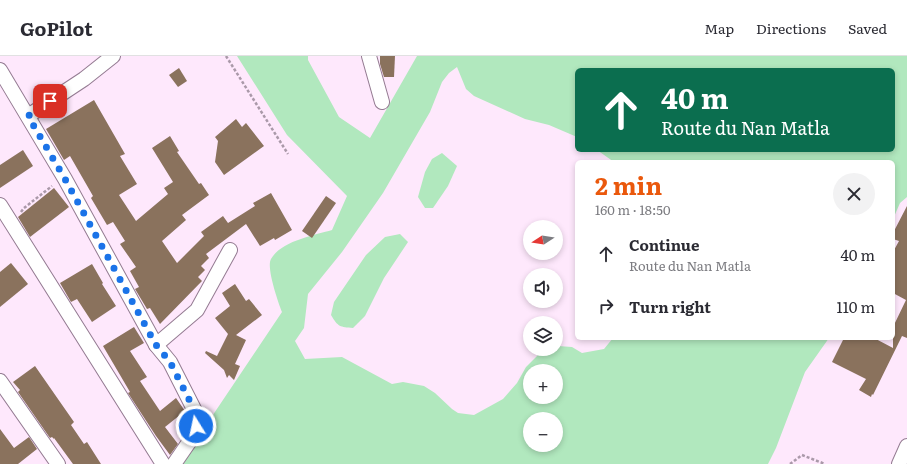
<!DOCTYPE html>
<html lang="en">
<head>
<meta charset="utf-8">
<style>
  :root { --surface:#fff; --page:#f2f2f3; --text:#2b2b33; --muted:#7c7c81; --line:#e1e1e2; --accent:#ea580c }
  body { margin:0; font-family:Literata,serif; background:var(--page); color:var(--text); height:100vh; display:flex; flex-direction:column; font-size:15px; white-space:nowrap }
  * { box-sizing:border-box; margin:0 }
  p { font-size:13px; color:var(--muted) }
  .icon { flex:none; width:22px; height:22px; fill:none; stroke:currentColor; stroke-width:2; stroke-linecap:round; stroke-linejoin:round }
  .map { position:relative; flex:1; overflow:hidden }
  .drawer { position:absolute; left:575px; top:104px; width:320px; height:180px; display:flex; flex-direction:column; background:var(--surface); border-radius:6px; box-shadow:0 2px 6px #0003 }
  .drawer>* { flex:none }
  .guide { position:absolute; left:575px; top:12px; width:320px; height:84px; border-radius:6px; box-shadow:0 2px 6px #0003; background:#0b6e4f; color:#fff; overflow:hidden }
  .needle { width:26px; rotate:258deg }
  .buttons { position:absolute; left:523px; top:164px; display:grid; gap:8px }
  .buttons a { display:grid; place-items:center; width:40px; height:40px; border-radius:50%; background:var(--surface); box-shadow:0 2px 6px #0003; font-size:20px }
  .pin { position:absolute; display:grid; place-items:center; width:34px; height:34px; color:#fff; margin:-17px; border-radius:8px; box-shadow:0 2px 6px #0006 }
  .me { position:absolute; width:44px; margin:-22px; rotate:350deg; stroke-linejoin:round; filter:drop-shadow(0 0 3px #0008) }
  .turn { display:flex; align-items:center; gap:14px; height:84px; padding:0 20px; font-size:18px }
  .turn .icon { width:52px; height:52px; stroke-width:2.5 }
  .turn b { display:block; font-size:28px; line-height:34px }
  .round { display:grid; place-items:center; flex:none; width:42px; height:42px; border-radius:21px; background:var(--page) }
  .summary { display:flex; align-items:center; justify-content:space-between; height:68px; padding:0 20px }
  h1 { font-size:24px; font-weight:700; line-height:30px; color:var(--accent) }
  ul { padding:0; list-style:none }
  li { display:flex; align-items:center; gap:12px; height:52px; padding:0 20px }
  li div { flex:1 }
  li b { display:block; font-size:15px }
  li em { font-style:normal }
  header { display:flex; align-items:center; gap:24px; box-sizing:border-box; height:56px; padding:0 20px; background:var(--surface); border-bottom:1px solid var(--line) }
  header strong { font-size:19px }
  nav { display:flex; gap:22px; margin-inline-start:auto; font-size:14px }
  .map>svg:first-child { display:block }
</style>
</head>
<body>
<header>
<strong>GoPilot</strong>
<nav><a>Map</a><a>Directions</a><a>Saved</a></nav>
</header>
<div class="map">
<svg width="907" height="408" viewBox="0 0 907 408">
  <rect width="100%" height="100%" fill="#fee8fc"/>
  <g fill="#b1e8be" fill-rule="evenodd">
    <path d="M237,0h71v4l31,57 31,21 47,-82h490v141l-7,6 -7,16v-57h-279l-17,-12h296v-80h-316v67l-28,-12 -24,-6 -51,-23 -8,-7 -9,-22 -8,6 -7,9 -12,30 -47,81 -41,59 -34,42 -4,34 -9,13 10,18 37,-2 50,27 11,-2 21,4 11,7 17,16 6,4 16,2 29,-16 14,-16 9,-16 13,-13 12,-5h5v-2l2,-1 14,1 10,6 22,-4 9,-11h216l-24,34 -29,76 -8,16h-588l102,-152c-4,-10 -16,-45 -11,-53 10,-18 44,-24 61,-29l15,-34 -60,-61zM530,315h26v26h-26zM530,363h26v26h-26z"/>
    <polygon points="442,97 457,110 448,130 433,152 425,152 418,141 425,116 432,103"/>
    <path d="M400,178l8,8 -24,36 -19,38 -12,12c-13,-1 -15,-1 -22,-13l3,-13 32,-47 19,-18z"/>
  </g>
  <g fill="#8a725d">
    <polygon points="380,0 395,0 394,21 384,21 380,8"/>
    <polygon points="179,12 187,25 178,31 169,19"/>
    <polygon points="94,44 125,98 120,100 137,128 119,139 136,165 168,138 164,132 173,126 152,92 170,80 179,95 177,96 199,128 201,127 209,139 182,159 186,164 162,185 177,207 204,180 201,176 223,160 228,167 255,150 253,147 271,137 292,174 275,184 274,182 260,190 246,168 206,198 209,202 201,210 205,214 198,221 202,225 160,268 150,252 147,253 135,233 139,231 130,215 136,211 120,188 125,185 113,166 107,169 91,142 93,140 70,100 64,104 46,73"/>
    <polygon points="236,63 242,71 246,67 264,90 224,119 215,106 218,85 215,81"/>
    <polygon points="23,94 33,110 0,132 0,109"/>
    <polygon points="54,132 69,151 30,181 18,161"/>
    <polygon points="326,140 336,147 312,182 302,175"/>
    <polygon points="907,150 907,282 902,280 873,339 872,338 871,341 859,334 866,323 832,306 844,282 874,282 893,292 893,271 906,244 893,237 893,196 899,185 893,183 893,177"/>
    <polygon points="11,207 28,228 0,251 0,216"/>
    <polygon points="92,208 103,227 102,228 116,250 92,266 77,243 71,246 60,227"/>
    <polygon points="235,228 246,245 249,243 262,259 236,279 246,284 235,308 240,310 234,324 229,319 227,322 224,314 205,297 206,295 217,300 228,278 215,262 230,250 222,237"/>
    <polygon points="134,271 144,287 130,295 147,321 140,325 160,355 176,342 185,355 165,371 178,388 170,399 156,380 128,337 130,336 103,290"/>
    <polygon points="35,310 74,366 71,369 84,388 87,386 101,408 73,408 54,382 54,383 52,381 50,382 18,336 20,334 13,326"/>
    <polygon points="0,373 14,392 29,381 37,393 18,408 0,408"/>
  </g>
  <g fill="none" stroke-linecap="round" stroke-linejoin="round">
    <defs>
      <g id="minor">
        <polyline points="369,0 382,46"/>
        <polyline points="0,14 65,123 156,289 170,306 198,361 194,379 174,408"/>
        <polyline points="28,60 84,23 113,0"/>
        <polyline points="0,149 163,408"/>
        <polyline points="156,289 197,254 230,194"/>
        <polyline points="0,325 58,408"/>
        <polyline points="899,408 907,390"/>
      </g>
    </defs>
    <use href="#minor" stroke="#947b92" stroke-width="16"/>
    <g stroke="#aa99a9" stroke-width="2.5" stroke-dasharray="3 2" stroke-linecap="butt">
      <polyline points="226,0 288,98"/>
      <polyline points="21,156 24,152 52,130"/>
      <polyline points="790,408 802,399 825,408"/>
    </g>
    <use href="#minor" stroke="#fff" stroke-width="14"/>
  </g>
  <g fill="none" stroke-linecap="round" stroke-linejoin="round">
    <polyline stroke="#1a73e8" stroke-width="7" stroke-dasharray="0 12.6" points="50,45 28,60 65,123 156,289 170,306 198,361 196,370"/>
  </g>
</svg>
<div class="buttons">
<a><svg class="needle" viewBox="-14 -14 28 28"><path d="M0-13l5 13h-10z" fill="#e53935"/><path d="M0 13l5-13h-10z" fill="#7c7c81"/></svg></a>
<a><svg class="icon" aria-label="sound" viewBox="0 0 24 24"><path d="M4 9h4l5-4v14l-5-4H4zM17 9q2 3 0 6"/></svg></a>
<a><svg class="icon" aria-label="layers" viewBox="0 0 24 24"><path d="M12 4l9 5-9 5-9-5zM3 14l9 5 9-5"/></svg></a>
<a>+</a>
<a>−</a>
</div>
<div class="pin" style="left:50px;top:45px;background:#d93025"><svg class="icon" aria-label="arrive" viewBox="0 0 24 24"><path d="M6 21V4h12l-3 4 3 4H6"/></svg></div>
<svg class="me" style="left:196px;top:370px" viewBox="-20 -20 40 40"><circle r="17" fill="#1a73e8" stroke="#fff" stroke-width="3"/><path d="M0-11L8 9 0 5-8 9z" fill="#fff"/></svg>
<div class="guide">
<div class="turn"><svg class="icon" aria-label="ahead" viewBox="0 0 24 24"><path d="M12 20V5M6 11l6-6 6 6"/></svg><div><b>40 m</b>Route du Nan Matla</div></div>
</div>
<section class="drawer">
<div class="summary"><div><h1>2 min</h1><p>160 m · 18:50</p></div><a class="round"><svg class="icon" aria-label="close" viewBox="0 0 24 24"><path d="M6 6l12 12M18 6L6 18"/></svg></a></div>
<ul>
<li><svg class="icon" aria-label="ahead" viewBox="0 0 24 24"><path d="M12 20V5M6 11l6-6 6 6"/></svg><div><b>Continue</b><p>Route du Nan Matla</p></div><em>40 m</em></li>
<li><svg class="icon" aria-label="right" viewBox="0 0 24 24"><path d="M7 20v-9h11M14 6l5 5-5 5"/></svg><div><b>Turn right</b></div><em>110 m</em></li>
</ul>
</section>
</div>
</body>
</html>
